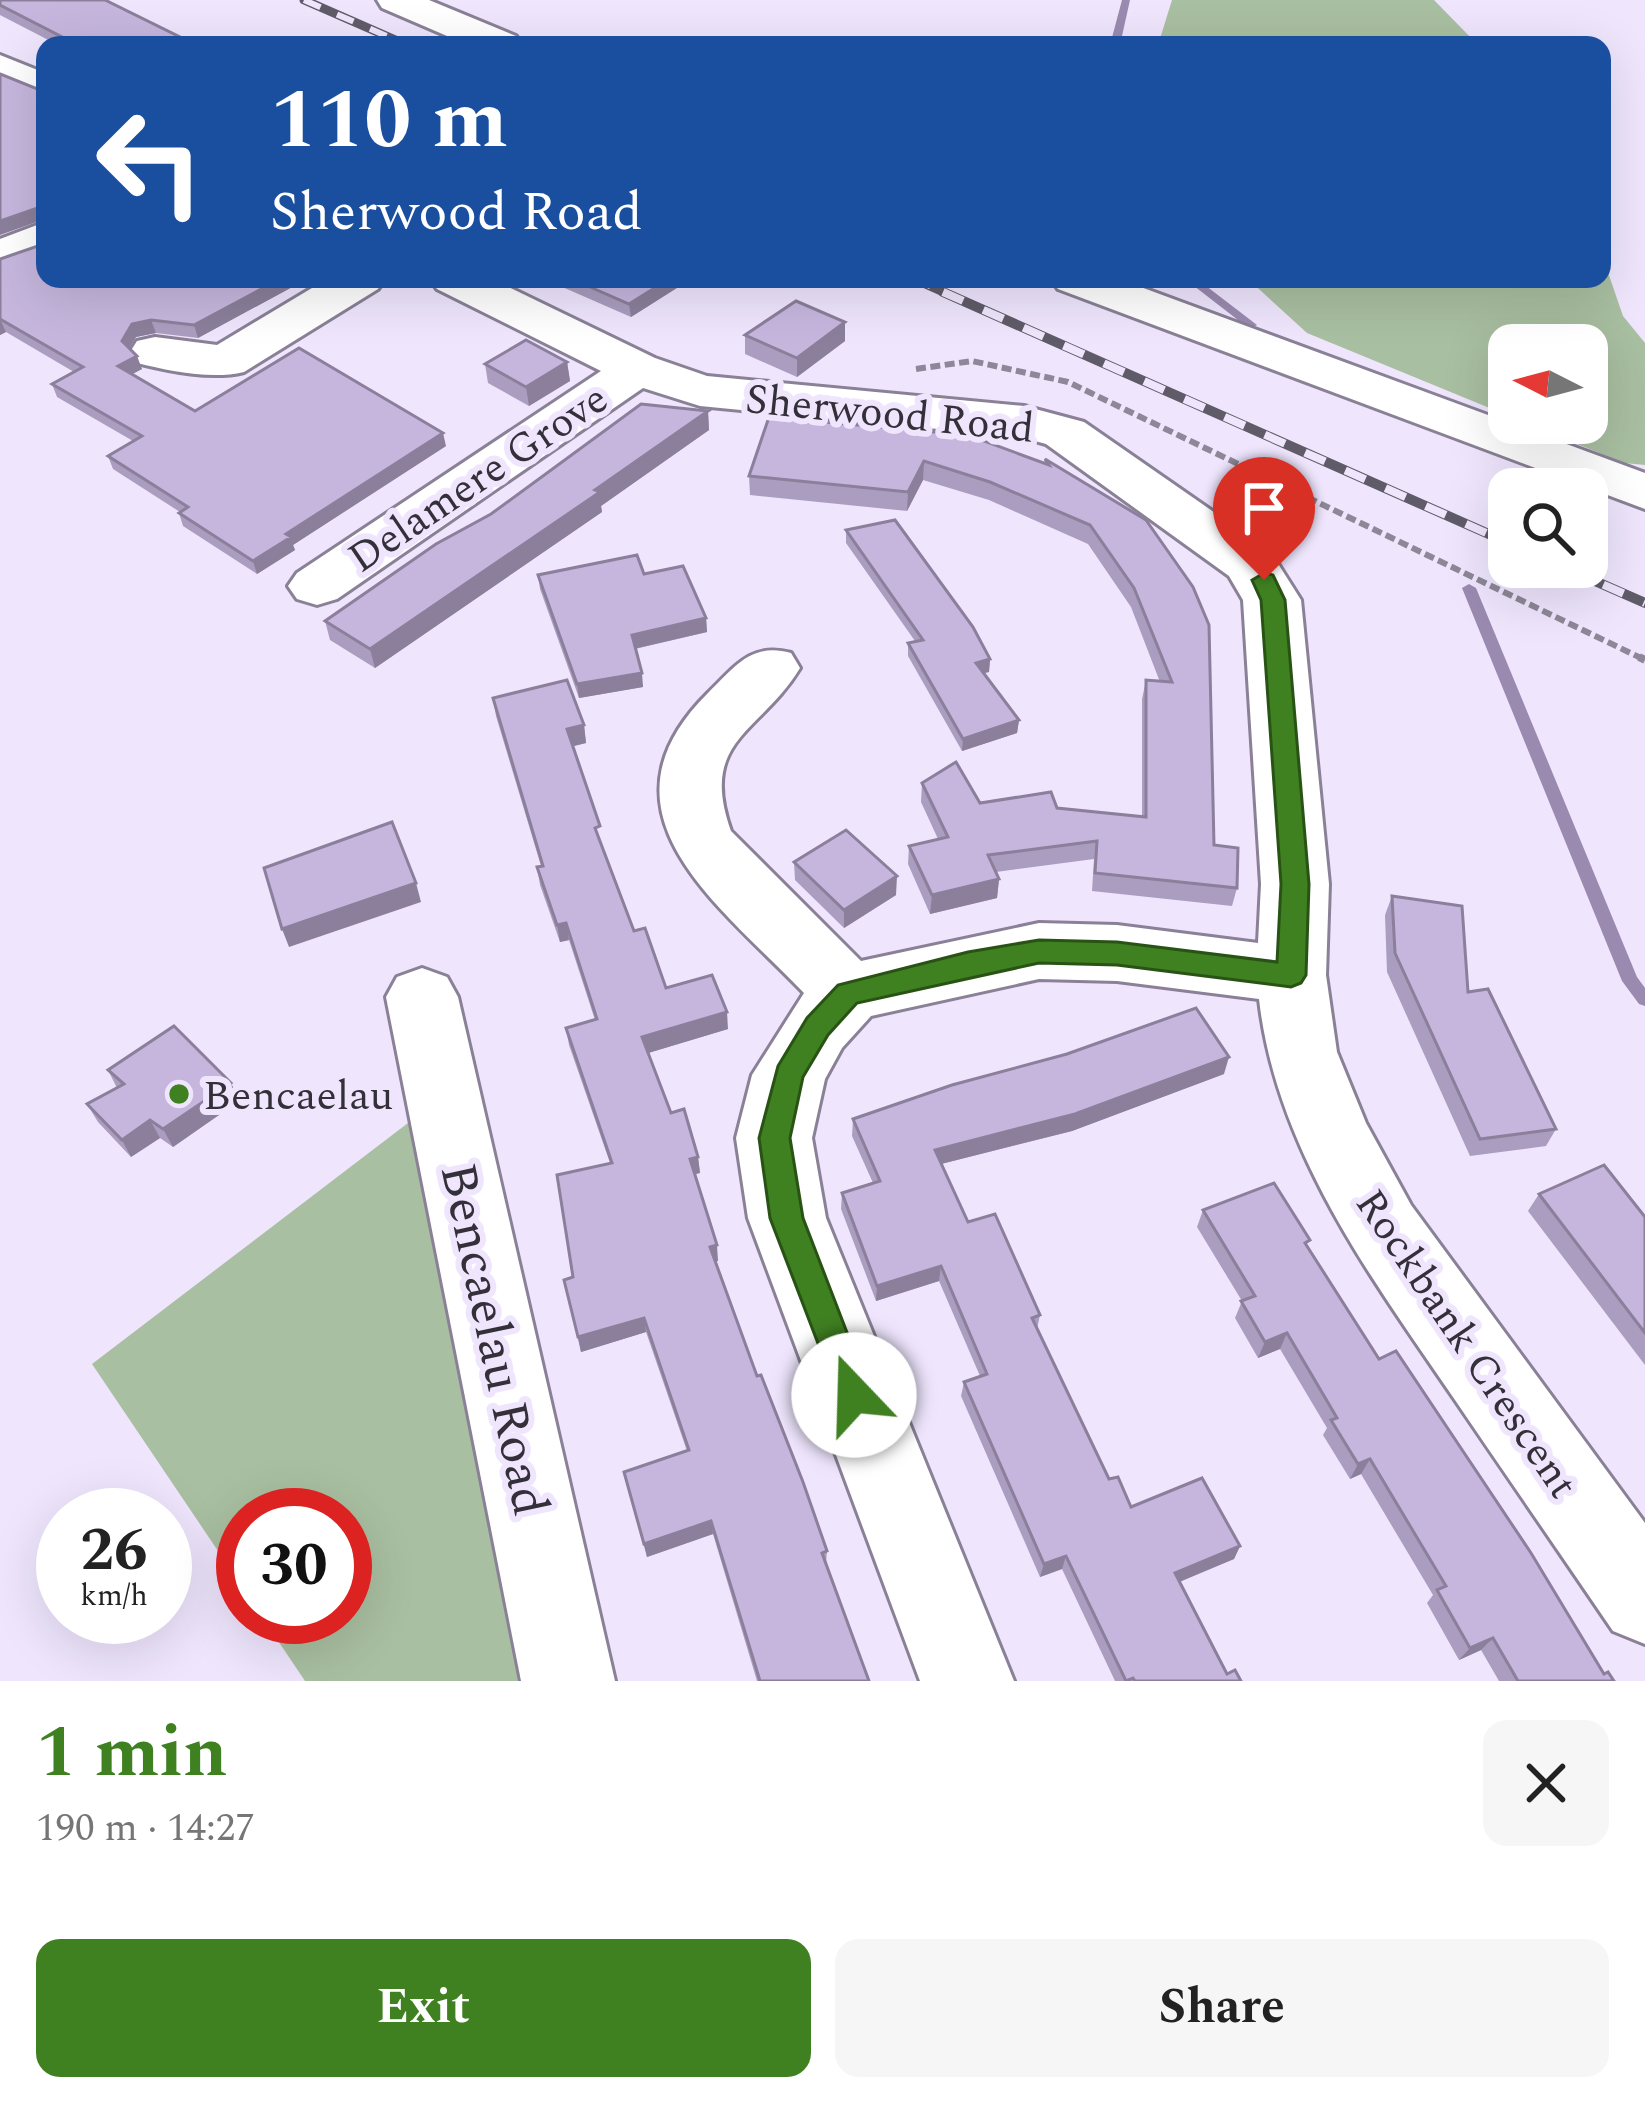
<!DOCTYPE html>
<html lang="en">
<head>
<meta charset="utf-8">
<style>
  :root { --surface:#fff; --page:#f6f6f6; --text:#222; --muted:#767676; --accent:#3f8021 }
  body { margin:0; font-family:Spectral,serif; background:var(--page); color:var(--text); height:100vh; display:flex; flex-direction:column; font-size:45px; white-space:nowrap }
  * { box-sizing:border-box; margin:0 }
  p { font-size:39px; color:var(--muted) }
  .icon { flex:none; width:66px; height:66px; fill:none; stroke:currentColor; stroke-width:2; stroke-linecap:round; stroke-linejoin:round }
  .map { position:relative; height:1681px; overflow:hidden }
  .panel { display:flex; flex-direction:column; background:var(--surface); flex:1 }
  .panel>* { flex:none }
  .guide { position:absolute; left:36px; top:36px; width:1575px; height:252px; border-radius:24px; box-shadow:0 12px 48px #0002; background:#1a4fa0; color:#fff; overflow:hidden }
  .needle { width:78px; rotate:276deg }
  .tools { position:absolute; left:1488px; top:324px; display:grid; gap:24px }
  .tools a { display:grid; place-items:center; width:120px; height:120px; border-radius:24px; background:var(--surface); box-shadow:0 12px 48px #0002; font-size:60px }
  .speed { position:absolute; left:36px; top:1488px; display:flex; gap:24px; font-size:60px; font-weight:700; text-align:center }
  .speed>* { display:grid; place-content:center; width:156px; height:156px; border-radius:50%; background:var(--surface); box-shadow:0 12px 48px #0002; line-height:1 }
  .speed small { font-size:30px; font-weight:400 }
  .speed .limit { border:18px solid #d22; background:#fff; color:#111 }
  .pin { position:absolute; display:grid; place-items:center; width:102px; height:102px; color:#fff; margin:-123px -51px; border-radius:50% 50% 50% 0; rotate:-45deg; box-shadow:0 0 12px #0007 }
  .pin .icon { rotate:45deg }
  .me { position:absolute; width:132px; margin:-66px; rotate:339deg; stroke-linejoin:round; filter:drop-shadow(0 0 9px #0008) }
  .turn { display:flex; align-items:center; gap:42px; height:252px; padding:0 36px; font-size:54px }
  .turn .icon { width:156px; height:156px; stroke-width:2.5 }
  .turn b { display:block; font-size:84px; line-height:102px }
  .round { display:grid; place-items:center; flex:none; width:126px; height:126px; border-radius:24px; background:var(--page) }
  .summary { display:flex; align-items:center; justify-content:space-between; height:204px; padding:0 36px }
  h1 { font-size:72px; font-weight:700; line-height:90px; color:var(--accent) }
  .button { display:flex; gap:24px; margin-top:auto; padding:24px 36px }
  .button a { flex:1; height:138px; border-radius:24px; background:var(--accent); color:#fff; font-size:48px; font-weight:700; line-height:138px; text-align:center }
  .button a+a { background:var(--page); color:var(--text) }
  .map>svg:first-child { display:block }
</style>
</head>
<body>
<div class="map">
<svg width="1645" height="1681" viewBox="0 0 1645 1681">
  <rect width="100%" height="100%" fill="#efe6fe"/>
  <g fill="#a9bfa1">
    <polygon points="1172,0 1434,0 1478,45 1158,45"/>
    <polygon points="1602,255 1623,316 1645,343 1645,465 1624,463 1526,423 1587,423 1587,345 1509,345 1509,416 1307,333 1248,279 1602,279"/>
    <polygon points="425,1110 543,1681 305,1681 262,1617 345,1617 345,1515 243,1515 243,1588 92,1364"/>
  </g>
  <g fill="none" stroke-linecap="round" stroke-linejoin="round">
    <g fill="#9a8ab0" fill-rule="evenodd">
      <polygon points="1122,0 1130,0 1120,45 1110,45"/>
      <polygon points="1185,279 1197,279 1257,325 1251,328 1247,327"/>
      <polygon points="1469,584 1476,588 1637,977 1645,988 1645,1006 1639,1004 1622,981 1462,588"/>
    </g>
    <defs>
      <g id="minor">
        <polygon points="377,0 429,0 516,36 522,45 468,45 382,8"/>
        <polygon points="0,55 45,73 45,101 0,83"/>
        <polygon points="45,222 45,254 0,271 0,239"/>
        <path d="M327,279h58l-7,10 -134,83c-33,8 -74,-1 -107,-9l-7,-11 7,-11 18,-4 62,8z"/>
        <path d="M430,279h62l163,79 52,18 317,30 60,16 186,129 31,49 28,284 -3,91 11,77 29,71 45,82 234,318v121l-32,-13c-53,-78 -107,-156 -160,-234 -83,-121 -177,-248 -194,-398l-142,-18 -78,-2 -168,37 -29,32 -17,31 -13,59 14,80 188,463h-94l-172,-463 -12,-80 16,-63 52,-82c-84,-88 -217,-180 -96,-300 27,-26 43,-51 83,-40l9,15c-39,65 -102,71 -69,163l130,130 178,-38 78,2 141,18 3,-59 -18,-284 -14,-24 -183,-132 -25,-7 -321,-31 -57,-18 -306,211 -20,6 -20,-6 -9,-13 9,-13 304,-202 -164,-82z"/>
        <polygon points="1051,279 1119,279 1645,473 1645,509 1058,289"/>
        <polygon points="422,968 447,977 458,997 615,1681 521,1681 386,997 397,977"/>
      </g>
    </defs>
    <use href="#minor" stroke="#8a8197" stroke-width="6"/>
    <polyline stroke="#8d8797" stroke-width="6" stroke-dasharray="10 4.5" stroke-linecap="butt" points="916,369 972,361 1068,382 1645,660"/>
    <polyline stroke="#8d8797" stroke-width="8" stroke-dasharray="12 6" stroke-linecap="butt" points="1639,657 1645,660"/>
    <use href="#minor" fill="#fff" fill-rule="evenodd"/>
    <defs>
      <g id="rail-far1">
        <polyline points="304,0 407,45"/>
        <polyline points="914,279 950,295"/>
      </g>
      <g id="rail">
        <polyline points="943,292 1509,543"/>
        <polyline points="1563,567 1645,603"/>
      </g>
    </defs>
    <use href="#rail-far1" stroke="#605b68" stroke-width="9"/>
    <use href="#rail" stroke="#605b68" stroke-width="10"/>
    <use href="#rail-far1" stroke="#efe6fe" stroke-width="6" stroke-dasharray="18" stroke-linecap="butt"/>
    <use href="#rail" stroke="#efe6fe" stroke-width="8" stroke-dasharray="22" stroke-linecap="butt"/>
  </g>
  <g fill="#aa9dbf">
    <polygon points="0,0 187,45 58,45 0,15"/>
    <polygon points="45,92 45,279 307,279 198,338 156,333 136,337 129,349 142,369 132,374 195,411 446,446 293,545 295,550 257,574 183,526 179,513 180,512 113,469 108,456 133,441 57,397 52,384 74,372 6,332 0,335 0,259 44,244"/>
    <polygon points="544,279 691,279 631,317"/>
    <polygon points="845,322 845,341 797,377 745,354 745,335"/>
    <polygon points="567,362 570,381 529,406 488,383 485,364"/>
    <polygon points="708,411 709,430 601,506 602,512 375,668 330,640 325,621"/>
    <polygon points="769,417 1044,463 1045,459 1146,520 1214,845 1237,888 1232,906 1092,891 1094,859 996,872 999,879 997,898 930,914 908,864 909,846 938,839 921,802 922,783 980,803 1142,817 1142,699 1146,680 1160,682 1131,607 1088,544 989,500 923,480 907,511 750,495 749,476"/>
    <polygon points="846,530 990,659 989,672 984,673 1019,720 1017,733 962,751 908,656 908,643 915,641 846,543"/>
    <polygon points="644,574 706,618 707,632 635,649 643,687 579,698 540,589 538,575"/>
    <polygon points="493,698 584,725 586,743 573,746 601,844 634,931 666,988 728,1029 648,1053 671,1113 698,1157 700,1173 694,1174 718,1261 716,1261 757,1376 827,1551 826,1564 869,1681 757,1681 713,1534 647,1557 627,1485 687,1451 646,1332 581,1352 564,1280 573,1277 610,1163 569,1045 566,1028 595,1020 569,940 560,942 540,885 537,867 541,866 496,716"/>
    <polygon points="794,862 896,895 844,928 795,880"/>
    <polygon points="1392,896 1468,992 1556,1129 1546,1146 1470,1156 1387,972 1385,915"/>
    <polygon points="108,1070 231,1083 239,1101 173,1147 160,1138 131,1157 98,1122 87,1104 117,1088"/>
    <polygon points="1224,1074 1072,1131 941,1164 968,1222 1040,1315 1037,1329 1109,1479 1131,1507 1240,1546 1234,1559 1179,1581 1227,1674 1241,1681 1115,1681 1062,1569 1040,1577 961,1396 964,1382 980,1376 939,1281 876,1301 841,1209 842,1193 873,1183 852,1136 853,1119"/>
    <polygon points="1539,1194 1645,1217 1645,1365 1528,1211"/>
    <polygon points="1203,1210 1308,1247 1379,1359 1604,1674 1614,1681 1499,1681 1481,1650 1459,1660 1427,1603 1433,1595 1361,1474 1350,1479 1323,1435 1327,1428 1280,1349 1258,1358 1235,1318 1242,1301 1197,1227"/>
  </g>
  <g fill="#8b7f9b">
    <polygon points="43,206 45,219 0,235 0,221"/>
    <polygon points="280,279 307,279 198,338 194,325"/>
    <polygon points="669,279 691,279 631,317 629,304"/>
    <polygon points="0,319 6,332 0,335"/>
    <polygon points="151,320 156,333 136,337 126,354 122,341 132,324"/>
    <polygon points="845,322 845,341 797,377 797,358"/>
    <polygon points="137,356 142,369 123,379 118,366"/>
    <polygon points="567,362 570,381 529,406 526,387"/>
    <polygon points="708,411 709,430 601,506 602,512 375,668 370,649"/>
    <polygon points="443,433 446,446 293,545 295,550 257,574 253,561 286,534"/>
    <polygon points="924,461 923,480 907,511 908,492"/>
    <polygon points="706,618 707,632 633,649 632,635"/>
    <polygon points="990,659 989,672 975,675 976,663"/>
    <polygon points="642,673 643,687 579,698 577,684"/>
    <polygon points="1019,720 1017,733 962,751 963,739"/>
    <polygon points="584,725 586,743 570,747 567,729"/>
    <polygon points="897,876 896,895 844,928 844,910"/>
    <polygon points="999,879 997,898 930,914 932,895"/>
    <polygon points="416,883 421,902 289,947 282,929"/>
    <polygon points="566,923 569,940 560,942 557,925"/>
    <polygon points="727,1012 728,1029 645,1054 642,1037"/>
    <polygon points="1229,1057 1224,1074 1072,1131 933,1166 935,1150"/>
    <polygon points="231,1083 239,1101 173,1147 163,1129"/>
    <polygon points="150,1120 160,1138 131,1157 122,1140"/>
    <polygon points="698,1157 700,1173 691,1175 690,1159"/>
    <polygon points="717,1245 718,1261 712,1262 710,1247"/>
    <polygon points="941,1266 939,1281 876,1301 877,1286"/>
    <polygon points="644,1318 646,1332 581,1352 578,1337"/>
    <polygon points="1287,1333 1280,1349 1258,1358 1265,1342"/>
    <polygon points="1370,1459 1361,1474 1350,1479 1358,1464"/>
    <polygon points="711,1521 713,1534 647,1557 644,1544"/>
    <polygon points="1240,1546 1234,1559 1170,1586 1175,1573"/>
    <polygon points="1066,1556 1062,1569 1040,1577 1044,1564"/>
    <polygon points="1493,1638 1481,1650 1459,1660 1470,1648"/>
  </g>
  <g fill="#c6b6de" stroke="#8b7f9b" stroke-width="3">
    <polygon points="0,0 105,0 186,40 175,45 78,45 0,5"/>
    <polygon points="0,74 45,92 45,279 280,279 194,325 151,320 132,324 122,341 137,356 118,366 195,411 299,348 443,433 286,534 291,537 253,561 179,513 188,507 108,456 142,436 52,384 83,367 0,319 0,259 44,244 43,206 0,221"/>
    <polygon points="572,279 669,279 629,304"/>
    <polygon points="796,301 845,322 797,358 745,335"/>
    <polygon points="526,340 567,362 526,387 485,364"/>
    <polygon points="641,404 708,411 595,490 600,492 370,649 325,621 436,544 491,514"/>
    <polygon points="769,417 968,435 1049,465 1045,459 1146,520 1193,587 1209,625 1214,845 1238,848 1237,888 1095,873 1097,841 988,855 999,879 932,895 909,846 948,837 922,783 956,762 980,803 1051,792 1057,808 1146,817 1146,680 1172,682 1134,588 1090,525 990,482 924,461 908,492 749,476"/>
    <polygon points="895,520 973,627 990,659 976,663 1019,720 963,739 908,643 923,640 846,530"/>
    <polygon points="637,555 644,574 683,566 706,618 632,635 642,673 577,684 538,575"/>
    <polygon points="567,680 584,725 567,729 600,826 595,828 634,931 645,928 666,988 712,975 727,1012 642,1037 671,1113 684,1109 698,1157 690,1159 717,1245 710,1247 757,1376 761,1375 803,1482 827,1551 822,1553 869,1681 760,1681 711,1521 644,1544 624,1472 689,1450 644,1318 578,1337 564,1280 573,1277 557,1175 612,1163 566,1028 597,1019 566,923 557,925 537,867 543,866 493,698"/>
    <polygon points="392,822 416,883 282,929 264,868"/>
    <polygon points="846,830 897,876 844,910 794,862"/>
    <polygon points="1392,896 1462,906 1468,992 1488,989 1556,1129 1480,1139 1395,953"/>
    <polygon points="1196,1008 1229,1057 1075,1114 935,1150 968,1222 995,1214 1040,1315 1032,1318 1109,1479 1118,1477 1131,1507 1202,1478 1240,1546 1175,1573 1227,1674 1235,1670 1241,1681 1135,1681 1133,1678 1126,1681 1066,1556 1044,1564 964,1382 987,1374 941,1266 877,1286 842,1193 880,1181 853,1119 952,1085 1067,1054"/>
    <polygon points="174,1026 231,1083 163,1129 150,1120 122,1140 87,1104 124,1084 108,1070"/>
    <polygon points="1604,1165 1645,1217 1645,1333 1539,1194"/>
    <polygon points="1274,1183 1310,1240 1305,1243 1379,1359 1396,1351 1531,1553 1604,1674 1608,1672 1614,1681 1518,1681 1493,1638 1470,1648 1437,1590 1446,1586 1370,1459 1358,1464 1331,1420 1337,1418 1287,1333 1265,1342 1241,1301 1255,1296 1203,1210"/>
  </g>
  <polygon fill="#3f8021" stroke="#295315" stroke-width="3" points="1264,573 1273,575 1285,600 1309,884 1306,975 1301,983 1291,987 1117,965 1039,963 857,1003 828,1035 803,1077 790,1138 803,1218 871,1395 866,1406 854,1411 842,1406 770,1218 759,1138 778,1066 807,1018 838,985 968,952 1039,940 1117,942 1277,962 1281,884 1261,600 1252,580"/>
  <circle fill="#3f8021" stroke="#efe6fe" stroke-width="4.5" cx="179" cy="1094" r="12"/>
  <g text-anchor="middle" stroke-width="12" stroke-linejoin="round" paint-order="stroke">
    <g font-size="42" fill="#343039" stroke="#efe6fe">
      <text transform="translate(890 412) rotate(6)" y="15">Sherwood Road</text>
      <text transform="translate(477 477) rotate(-34)" y="15">Delamere Grove</text>
      <text transform="translate(1468 1343) rotate(56)" y="15">Rockbank Crescent</text>
    </g>
    <g font-size="42" fill="#343039" stroke="#efe6fe" text-anchor="start">
      <text x="203" y="1109">Bencaelau</text>
    </g>
    <g font-size="51" fill="#343039" stroke="#efe6fe">
      <text transform="translate(496 1339) rotate(78)" y="18">Bencaelau Road</text>
    </g>
  </g>
</svg>
<div class="tools">
<a><svg class="needle" viewBox="-14 -14 28 28"><path d="M0-13l5 13h-10z" fill="#e53935"/><path d="M0 13l5-13h-10z" fill="#767676"/></svg></a>
<a><svg class="icon" aria-label="search" viewBox="0 0 24 24"><circle cx="10" cy="10" r="6"/><path d="M15 15l6 6"/></svg></a>
</div>
<div class="speed"><div>26<small>km/h</small></div><div class="limit">30</div></div>
<div class="pin" style="left:1264px;top:580px;background:#d93025"><svg class="icon" aria-label="arrive" viewBox="0 0 24 24"><path d="M6 21V4h12l-3 4 3 4H6"/></svg></div>
<svg class="me" style="left:854px;top:1395px" viewBox="-20 -20 40 40"><circle r="19" fill="#fff"/><path d="M0-13L10 11 0 6-10 11z" fill="#3f8021"/></svg>
<div class="guide">
<div class="turn"><svg class="icon" aria-label="left" viewBox="0 0 24 24"><path d="M17 20v-9H6M10 6l-5 5 5 5"/></svg><div><b>110 m</b>Sherwood Road</div></div>
</div>
</div>
<section class="panel">
<div class="summary"><div><h1>1 min</h1><p>190 m · 14:27</p></div><a class="round"><svg class="icon" aria-label="close" viewBox="0 0 24 24"><path d="M6 6l12 12M18 6L6 18"/></svg></a></div>
<div class="button"><a>Exit</a><a>Share</a></div>
</section>
</body>
</html>
